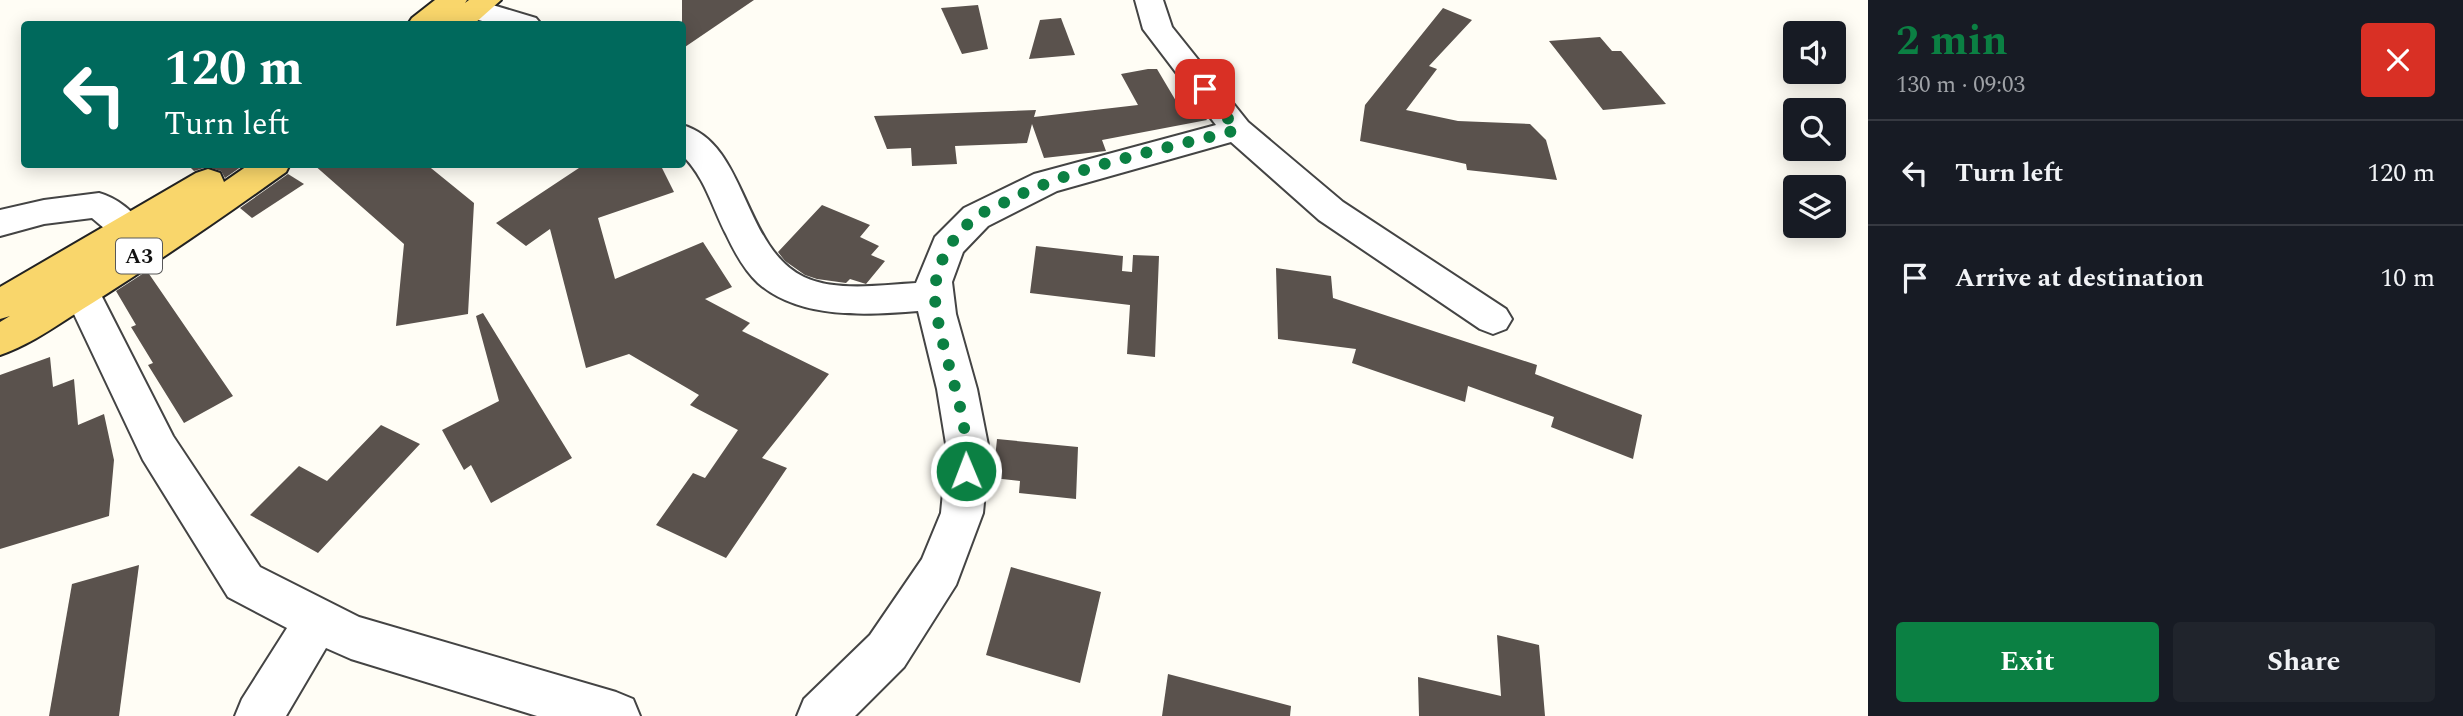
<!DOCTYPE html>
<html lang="en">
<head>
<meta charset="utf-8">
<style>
  :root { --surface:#171b24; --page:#20242c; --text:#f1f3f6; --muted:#9ea1a6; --line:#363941; --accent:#0b8043 }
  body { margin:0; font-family:Spectral,serif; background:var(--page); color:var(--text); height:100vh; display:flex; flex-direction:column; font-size:26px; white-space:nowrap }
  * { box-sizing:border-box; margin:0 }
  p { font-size:23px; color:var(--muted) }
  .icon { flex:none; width:38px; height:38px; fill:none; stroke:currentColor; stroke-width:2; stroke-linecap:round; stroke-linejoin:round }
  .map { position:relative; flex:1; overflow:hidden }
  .panel { display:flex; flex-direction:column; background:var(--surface); width:595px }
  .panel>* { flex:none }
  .top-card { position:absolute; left:21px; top:21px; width:665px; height:147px; border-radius:7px; box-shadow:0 4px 18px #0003; background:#00695c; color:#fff; overflow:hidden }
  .buttons { position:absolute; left:1783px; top:21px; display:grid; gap:14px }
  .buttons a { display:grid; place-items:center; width:63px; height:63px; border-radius:7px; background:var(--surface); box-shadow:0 4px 18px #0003; font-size:35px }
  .pin { position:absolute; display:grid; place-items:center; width:60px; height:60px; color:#fff; margin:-30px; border-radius:14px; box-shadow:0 4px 10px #0006 }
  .me { position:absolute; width:77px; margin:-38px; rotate:359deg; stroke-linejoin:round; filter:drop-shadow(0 0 5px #0008) }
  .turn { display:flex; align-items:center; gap:24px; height:147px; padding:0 28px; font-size:32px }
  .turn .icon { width:91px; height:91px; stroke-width:2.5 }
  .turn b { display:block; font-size:49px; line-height:60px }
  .round { display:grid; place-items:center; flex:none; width:74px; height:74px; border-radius:7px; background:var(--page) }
  .headline { display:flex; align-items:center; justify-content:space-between; height:119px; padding:0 28px }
  h1 { font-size:42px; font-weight:700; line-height:52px; color:var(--accent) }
  .button { display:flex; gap:14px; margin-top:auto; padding:14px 28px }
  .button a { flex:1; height:80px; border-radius:7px; background:var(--accent); color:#fff; font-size:28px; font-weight:700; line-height:80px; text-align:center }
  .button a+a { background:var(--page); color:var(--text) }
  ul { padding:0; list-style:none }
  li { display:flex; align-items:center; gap:21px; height:105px; padding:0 28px; border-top:2px solid var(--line) }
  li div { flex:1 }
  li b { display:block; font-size:26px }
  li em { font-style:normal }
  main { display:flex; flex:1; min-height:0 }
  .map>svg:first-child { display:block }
</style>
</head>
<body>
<main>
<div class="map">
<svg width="1868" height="716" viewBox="0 0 1868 716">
  <rect width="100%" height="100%" fill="#fffdf5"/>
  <g fill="#5a524d">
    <polygon points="682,0 754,0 682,49"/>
    <polygon points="978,5 988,49 962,54 941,8"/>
    <polygon points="1443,8 1472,20 1429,66 1437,69 1406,110 1458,121 1530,124 1546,140 1557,180 1467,170 1466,164 1360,141 1365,105"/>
    <polygon points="1061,18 1075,55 1029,59 1040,20"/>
    <polygon points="1600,37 1612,51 1621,51 1666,104 1603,110 1549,41"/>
    <polygon points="1148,69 1157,69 1176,101 1193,99 1207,120 1102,140 1106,151 1044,158 1032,124 1027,143 955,146 957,164 912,166 911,148 887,149 874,116 1036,110 1034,117 1138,105 1121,74"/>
    <polygon points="187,164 245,164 225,178 221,171 207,167 194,171"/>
    <polygon points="313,164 426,164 474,203 468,314 396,326 404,244"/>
    <polygon points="585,164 660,164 674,192 598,218 615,279 703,242 732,287 705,299 750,323 742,331 829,374 762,458 787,468 726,558 656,525 693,473 705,478 738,430 690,405 699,395 629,354 586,368 550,229 526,246 496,223"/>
    <polygon points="288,174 304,184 252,218 240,208"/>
    <polygon points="822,205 870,225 860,237 879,246 871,255 885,261 866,284 850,279 846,283 817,279 805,275 785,261 778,252"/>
    <polygon points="1036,246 1123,256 1122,271 1132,272 1133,255 1159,256 1155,357 1127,354 1130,305 1030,293"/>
    <polygon points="1276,268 1331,276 1333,298 1537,365 1535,374 1642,415 1633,459 1551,427 1554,417 1468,386 1465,402 1352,363 1356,349 1278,339"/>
    <polygon points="147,271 233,396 184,423 148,365 153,363 131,327 136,325 116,291"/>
    <polygon points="483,313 572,458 491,503 471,465 464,470 442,430 499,401 476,316"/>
    <polygon points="50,357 53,387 74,379 78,425 104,414 114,460 109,516 0,549 0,375"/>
    <polygon points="381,425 420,444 318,553 250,515 299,466 327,481"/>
    <polygon points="997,439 1078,447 1076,499 1019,493 1020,481 993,478"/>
    <polygon points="139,565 119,716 49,716 72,584"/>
    <polygon points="1011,567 1101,592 1080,683 986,655"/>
    <polygon points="1497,635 1539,645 1545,716 1419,716 1418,677 1501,696"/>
    <polygon points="1168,674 1291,706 1290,716 1162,716"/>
  </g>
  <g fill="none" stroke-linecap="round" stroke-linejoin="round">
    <defs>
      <g id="minor">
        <path d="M476,0l60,18 5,6c-21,2 -67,3 -79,-15l4,-6z"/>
        <path d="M1135,0h28l9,27 76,95 95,80 163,107 6,10 -6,10 -13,5 -13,-5 -161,-109 -88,-78 -174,49 -69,35 -25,26 -11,30 4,32 21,75 12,61 -6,63 -27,72 -52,82 -49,49h-58l7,-17 66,-64 52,-76 19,-46 6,-63 -10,-61 -19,-78c-51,4 -118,9 -160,-28 -14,-13 -24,-32 -32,-49 -14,-27 -21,-57 -44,-79v-30c65,18 60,122 122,152 32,15 77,8 112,6l19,-46 29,-29 70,-34 182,-49 -73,-96z"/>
        <path d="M99,193c18,5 36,19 45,35l-5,9c-21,6 -31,-6 -47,-19l-48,6 -44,12v-26l44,-10z"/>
        <polygon points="82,279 95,283 173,436 260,567 359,617 616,692 633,699 640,716 537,716 351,659 326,648 286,716 235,716 242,699 287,628 228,597 143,460 64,293 69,283"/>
      </g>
      <g id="major">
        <polygon points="435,0 467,0 465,3 469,0 501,0 474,24 442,24 443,22 440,24 408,24 412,18"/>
        <path d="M250,164h40l-4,8c-63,45 -127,89 -192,130 -30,18 -61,42 -94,53v-33l10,-6 -10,3v-32l196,-114 12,-4 12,4 4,9z"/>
      </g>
    </defs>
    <use href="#minor" stroke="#444" stroke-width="4"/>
    <use href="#major" stroke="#222" stroke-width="4"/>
    <use href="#minor" fill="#fff" fill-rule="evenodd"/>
    <use href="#major" fill="#f9d66b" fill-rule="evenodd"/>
  </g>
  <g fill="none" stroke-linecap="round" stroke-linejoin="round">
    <path stroke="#0b8043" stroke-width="12" stroke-dasharray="0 21.6" d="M966,471c5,-60 -26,-114 -31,-172 -2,-31 16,-63 41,-82 9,-7 22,-11 33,-17 70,-35 151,-50 228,-70l-32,-41"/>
  </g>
  <g text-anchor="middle" stroke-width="7" stroke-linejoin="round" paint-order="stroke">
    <rect fill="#fff" stroke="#585858" stroke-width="2" x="116" y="238.5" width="46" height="35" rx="5"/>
    <g font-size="21" font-weight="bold" fill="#111">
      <text x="139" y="263">A3</text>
    </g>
  </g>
</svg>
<div class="buttons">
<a><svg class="icon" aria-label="sound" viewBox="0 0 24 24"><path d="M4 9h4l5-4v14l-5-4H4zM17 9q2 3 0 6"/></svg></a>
<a><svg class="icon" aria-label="search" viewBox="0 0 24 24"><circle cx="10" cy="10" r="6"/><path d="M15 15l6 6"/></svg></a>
<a><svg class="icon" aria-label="layers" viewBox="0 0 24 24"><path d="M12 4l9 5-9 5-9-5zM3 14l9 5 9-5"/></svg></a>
</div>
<div class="pin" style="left:1205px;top:89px;background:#d93025"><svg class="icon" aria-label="arrive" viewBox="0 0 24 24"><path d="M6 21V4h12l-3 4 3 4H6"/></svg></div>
<svg class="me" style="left:966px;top:471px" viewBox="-20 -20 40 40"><circle r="17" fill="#0b8043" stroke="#fff" stroke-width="3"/><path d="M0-11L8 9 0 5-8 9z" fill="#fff"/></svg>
<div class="top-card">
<div class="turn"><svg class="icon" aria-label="left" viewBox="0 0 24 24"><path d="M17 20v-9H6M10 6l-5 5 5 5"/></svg><div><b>120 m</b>Turn left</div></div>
</div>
</div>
<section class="panel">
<div class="headline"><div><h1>2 min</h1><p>130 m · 09:03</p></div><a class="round" style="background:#d93025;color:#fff"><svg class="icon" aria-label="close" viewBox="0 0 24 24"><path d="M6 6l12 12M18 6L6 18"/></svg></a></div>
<ul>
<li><svg class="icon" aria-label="left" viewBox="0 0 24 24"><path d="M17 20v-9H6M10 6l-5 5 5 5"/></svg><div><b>Turn left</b></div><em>120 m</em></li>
<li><svg class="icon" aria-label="arrive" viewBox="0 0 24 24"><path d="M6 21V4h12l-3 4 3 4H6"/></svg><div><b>Arrive at destination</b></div><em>10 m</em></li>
</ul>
<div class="button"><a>Exit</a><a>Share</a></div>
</section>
</main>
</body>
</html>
